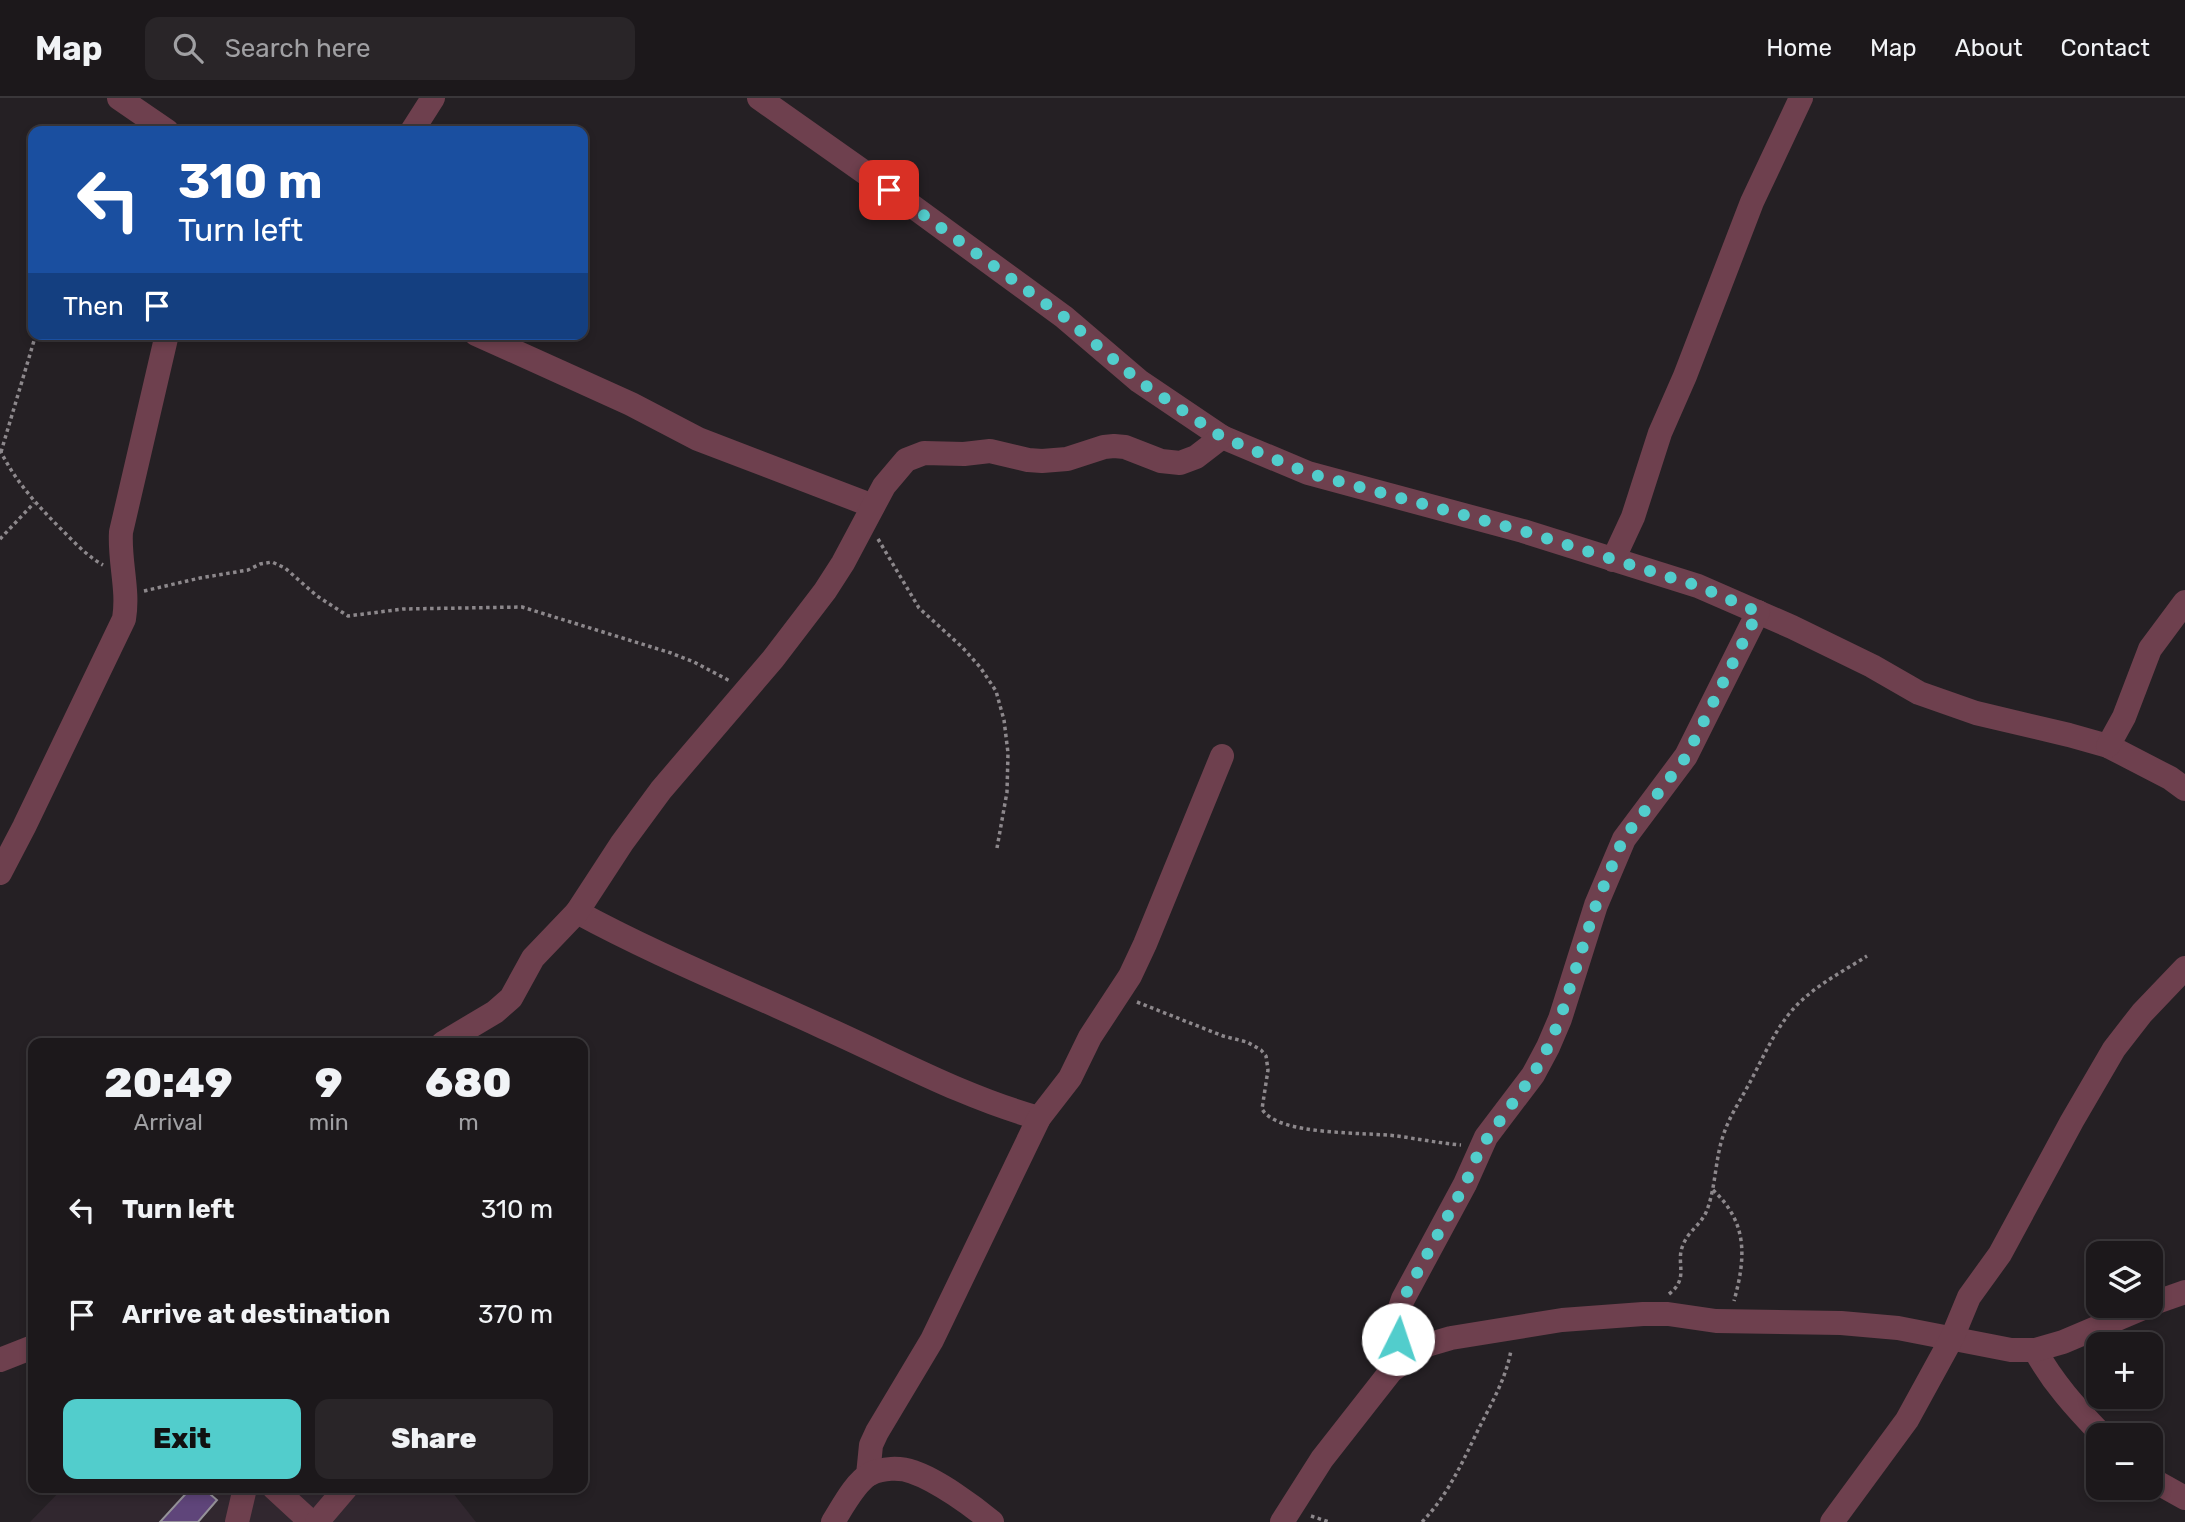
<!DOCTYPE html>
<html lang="en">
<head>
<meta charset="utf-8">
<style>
  :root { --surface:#1c181b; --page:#292528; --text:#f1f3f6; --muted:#a0a0a3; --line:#3a373a; --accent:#52cdcc }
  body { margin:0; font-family:Rubik,sans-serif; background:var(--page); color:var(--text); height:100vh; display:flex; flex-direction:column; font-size:26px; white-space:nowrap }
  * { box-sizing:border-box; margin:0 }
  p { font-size:23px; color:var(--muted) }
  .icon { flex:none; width:38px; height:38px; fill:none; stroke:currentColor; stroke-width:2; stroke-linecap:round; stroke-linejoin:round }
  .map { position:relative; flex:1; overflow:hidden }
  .drawer { position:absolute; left:28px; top:940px; width:560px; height:455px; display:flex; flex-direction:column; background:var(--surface); border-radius:14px; box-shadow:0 4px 10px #0003,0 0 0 2px var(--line) }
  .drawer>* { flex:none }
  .guide { position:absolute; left:28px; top:28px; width:560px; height:214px; border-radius:14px; box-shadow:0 4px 10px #0003,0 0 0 2px var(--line); background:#1a4fa0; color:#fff; overflow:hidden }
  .controls { position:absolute; left:2086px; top:1143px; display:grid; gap:14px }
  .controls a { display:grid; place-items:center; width:77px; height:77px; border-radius:14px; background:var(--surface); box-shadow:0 4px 10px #0003,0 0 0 2px var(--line); font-size:35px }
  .pin { position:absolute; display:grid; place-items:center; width:60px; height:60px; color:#fff; margin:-30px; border-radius:14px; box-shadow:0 4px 10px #0006 }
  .me { position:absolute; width:77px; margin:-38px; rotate:4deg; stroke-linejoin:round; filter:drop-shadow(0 0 5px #0008) }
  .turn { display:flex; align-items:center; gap:24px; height:147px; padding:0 35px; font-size:32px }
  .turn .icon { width:91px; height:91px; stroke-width:2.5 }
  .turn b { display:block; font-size:49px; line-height:60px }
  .then { display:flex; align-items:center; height:66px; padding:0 35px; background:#0003; gap:14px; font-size:26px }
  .eta { display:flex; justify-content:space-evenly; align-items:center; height:119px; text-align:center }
  .eta b { font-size:42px; font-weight:800; line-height:49px }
  .action { display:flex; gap:14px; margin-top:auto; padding:14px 35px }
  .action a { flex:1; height:80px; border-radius:14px; background:var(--accent); color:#111; font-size:28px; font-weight:800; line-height:80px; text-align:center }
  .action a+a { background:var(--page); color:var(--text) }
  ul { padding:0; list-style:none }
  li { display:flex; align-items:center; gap:21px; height:105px; padding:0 35px }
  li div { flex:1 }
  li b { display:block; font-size:26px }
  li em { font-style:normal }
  header { display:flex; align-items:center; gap:42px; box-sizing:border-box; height:98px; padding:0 35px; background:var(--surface); border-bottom:2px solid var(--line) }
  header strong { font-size:33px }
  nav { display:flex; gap:38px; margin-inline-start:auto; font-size:24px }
  .search { width:490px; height:63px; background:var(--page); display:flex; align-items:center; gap:18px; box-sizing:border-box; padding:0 24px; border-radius:14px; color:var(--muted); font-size:26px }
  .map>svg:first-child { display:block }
</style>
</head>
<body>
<header>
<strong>Map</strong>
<div class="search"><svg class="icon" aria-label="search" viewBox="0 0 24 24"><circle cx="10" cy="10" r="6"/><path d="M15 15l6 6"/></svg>Search here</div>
<nav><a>Home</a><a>Map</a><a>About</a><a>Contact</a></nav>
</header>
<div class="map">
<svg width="2185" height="1424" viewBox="0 0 2185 1424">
  <rect width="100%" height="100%" fill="#252024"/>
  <polygon fill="#31272f" points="63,1390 449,1390 476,1424 30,1424"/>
  <polygon fill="#5f457a" stroke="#959299" stroke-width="2" points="191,1390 203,1390 217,1402 198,1424 160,1424"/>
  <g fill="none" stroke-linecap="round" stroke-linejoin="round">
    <g stroke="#8d888c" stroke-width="3.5" stroke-dasharray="3.5 3.5" stroke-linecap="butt">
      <path d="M0,352c15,31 37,55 61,79 13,13 26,27 42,36"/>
      <polyline points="1,354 36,236"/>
      <polyline points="0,441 34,405"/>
      <polyline points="878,441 919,510 962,549 980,569 996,593 1004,622 1008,655 1007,694 997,750"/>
      <polyline points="144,493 200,480 248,472 260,466 272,464 285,470 317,498 348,518 403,511 522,509 671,555 694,564 730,583"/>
      <path d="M1137,904l86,34 24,6 14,8 5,6 2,14 -6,39c15,27 104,23 135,27 21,3 42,7 64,9"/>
      <path d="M1713,1092c35,33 33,67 21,111"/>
      <path d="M1669,1196c21,-16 6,-31 14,-49 5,-14 19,-21 24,-35 9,-24 8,-50 16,-74 6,-19 17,-35 26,-52 12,-22 22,-46 37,-66 20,-28 53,-44 81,-62"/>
      <polyline points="1311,1418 1329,1424"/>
      <path d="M1422,1424c26,-27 40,-59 56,-92 13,-26 28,-51 33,-80"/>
    </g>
    <g stroke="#6e404e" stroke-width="24">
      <polyline points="119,0 167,33"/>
      <polyline points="759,0 908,105 1064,219 1139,283 1222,339 1308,375 1523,433 1698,488 1792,529 1872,568 1919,595 1976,615 2069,637 2108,648 2170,680 2185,691"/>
      <polyline points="412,33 433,0"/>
      <polyline points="476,236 631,306 698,341 873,408"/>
      <polyline points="1613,462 1633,419 1660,335 1685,278 1752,104 1801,0"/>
      <polyline points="2108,648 2124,619 2150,551 2185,504"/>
      <path d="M0,775l24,-46 100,-208c5,-29 -5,-58 -3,-87l46,-198"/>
      <path d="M577,814c79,43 164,77 246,115 72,32 140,70 216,91"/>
      <polyline points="443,945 495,914 511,900 533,860 577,814 622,745 661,692 773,561 825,493 843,465 884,388 906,362 924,355 964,356 990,353 1028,362 1042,363 1067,361 1104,349 1114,348 1125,349 1161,363 1180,365 1196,359 1222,339"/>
      <polyline points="2151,1206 2185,1194"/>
      <path d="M2035,1252c18,33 41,58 67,85"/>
      <path d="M1410,1258c-18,-20 -16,-33 -7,-57l62,-115 21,-47 47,-62 15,-28 12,-28 36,-114 28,-66 62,-83 72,-144"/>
      <polyline points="0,1262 33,1249"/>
      <polyline points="868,1377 871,1347 877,1334 932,1242 1039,1020 1070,980 1090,939 1130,878 1145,846 1222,658"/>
      <polyline points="2151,1381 2185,1400"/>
      <polyline points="274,1390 311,1424"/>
      <polyline points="237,1424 245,1390"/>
      <polyline points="317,1424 346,1390"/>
      <path d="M833,1424c9,-14 22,-40 37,-48 12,-6 30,-7 43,-2 24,8 60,34 79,50"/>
      <polyline points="1282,1424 1322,1361 1391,1273 1427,1247 1451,1240 1562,1222 1643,1216 1668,1216 1716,1223 1841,1225 1898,1230 2011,1252 2035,1252 2063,1244 2148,1208"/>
      <polyline points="1832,1424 1907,1322 1952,1240 1969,1199 2000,1156 2072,1023 2114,951 2142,915 2185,870"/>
    </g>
  </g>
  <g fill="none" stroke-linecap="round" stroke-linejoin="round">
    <polyline stroke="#52cdcc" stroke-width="12" stroke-dasharray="0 21.6" points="889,92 1064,219 1139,283 1222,339 1308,375 1523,433 1698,488 1758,514 1686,659 1623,741 1596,807 1560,921 1548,949 1533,977 1481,1049 1465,1086 1403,1201 1396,1222 1395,1232 1398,1241"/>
  </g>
</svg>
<div class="controls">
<a><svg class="icon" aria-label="layers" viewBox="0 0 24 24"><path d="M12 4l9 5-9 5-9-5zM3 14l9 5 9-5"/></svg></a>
<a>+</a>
<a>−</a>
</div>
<div class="pin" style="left:889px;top:92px;background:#d93025"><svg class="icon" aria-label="arrive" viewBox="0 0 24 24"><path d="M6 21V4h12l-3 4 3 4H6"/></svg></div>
<svg class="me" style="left:1398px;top:1241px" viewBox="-20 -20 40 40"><circle r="19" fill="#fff"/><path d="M0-13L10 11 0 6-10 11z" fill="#52cdcc"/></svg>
<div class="guide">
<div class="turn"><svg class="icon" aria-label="left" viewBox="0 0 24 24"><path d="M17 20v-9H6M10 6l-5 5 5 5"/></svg><div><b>310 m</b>Turn left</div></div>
<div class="then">Then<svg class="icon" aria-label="arrive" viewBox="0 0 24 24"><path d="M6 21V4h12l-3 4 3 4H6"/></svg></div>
</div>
<section class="drawer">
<div class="eta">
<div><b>20:49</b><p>Arrival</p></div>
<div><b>9</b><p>min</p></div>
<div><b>680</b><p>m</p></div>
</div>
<ul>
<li><svg class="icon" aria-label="left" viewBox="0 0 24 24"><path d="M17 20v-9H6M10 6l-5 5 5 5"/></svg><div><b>Turn left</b></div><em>310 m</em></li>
<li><svg class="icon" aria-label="arrive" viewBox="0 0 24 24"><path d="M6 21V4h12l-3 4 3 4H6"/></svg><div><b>Arrive at destination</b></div><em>370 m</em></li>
</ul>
<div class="action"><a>Exit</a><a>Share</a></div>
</section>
</div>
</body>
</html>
